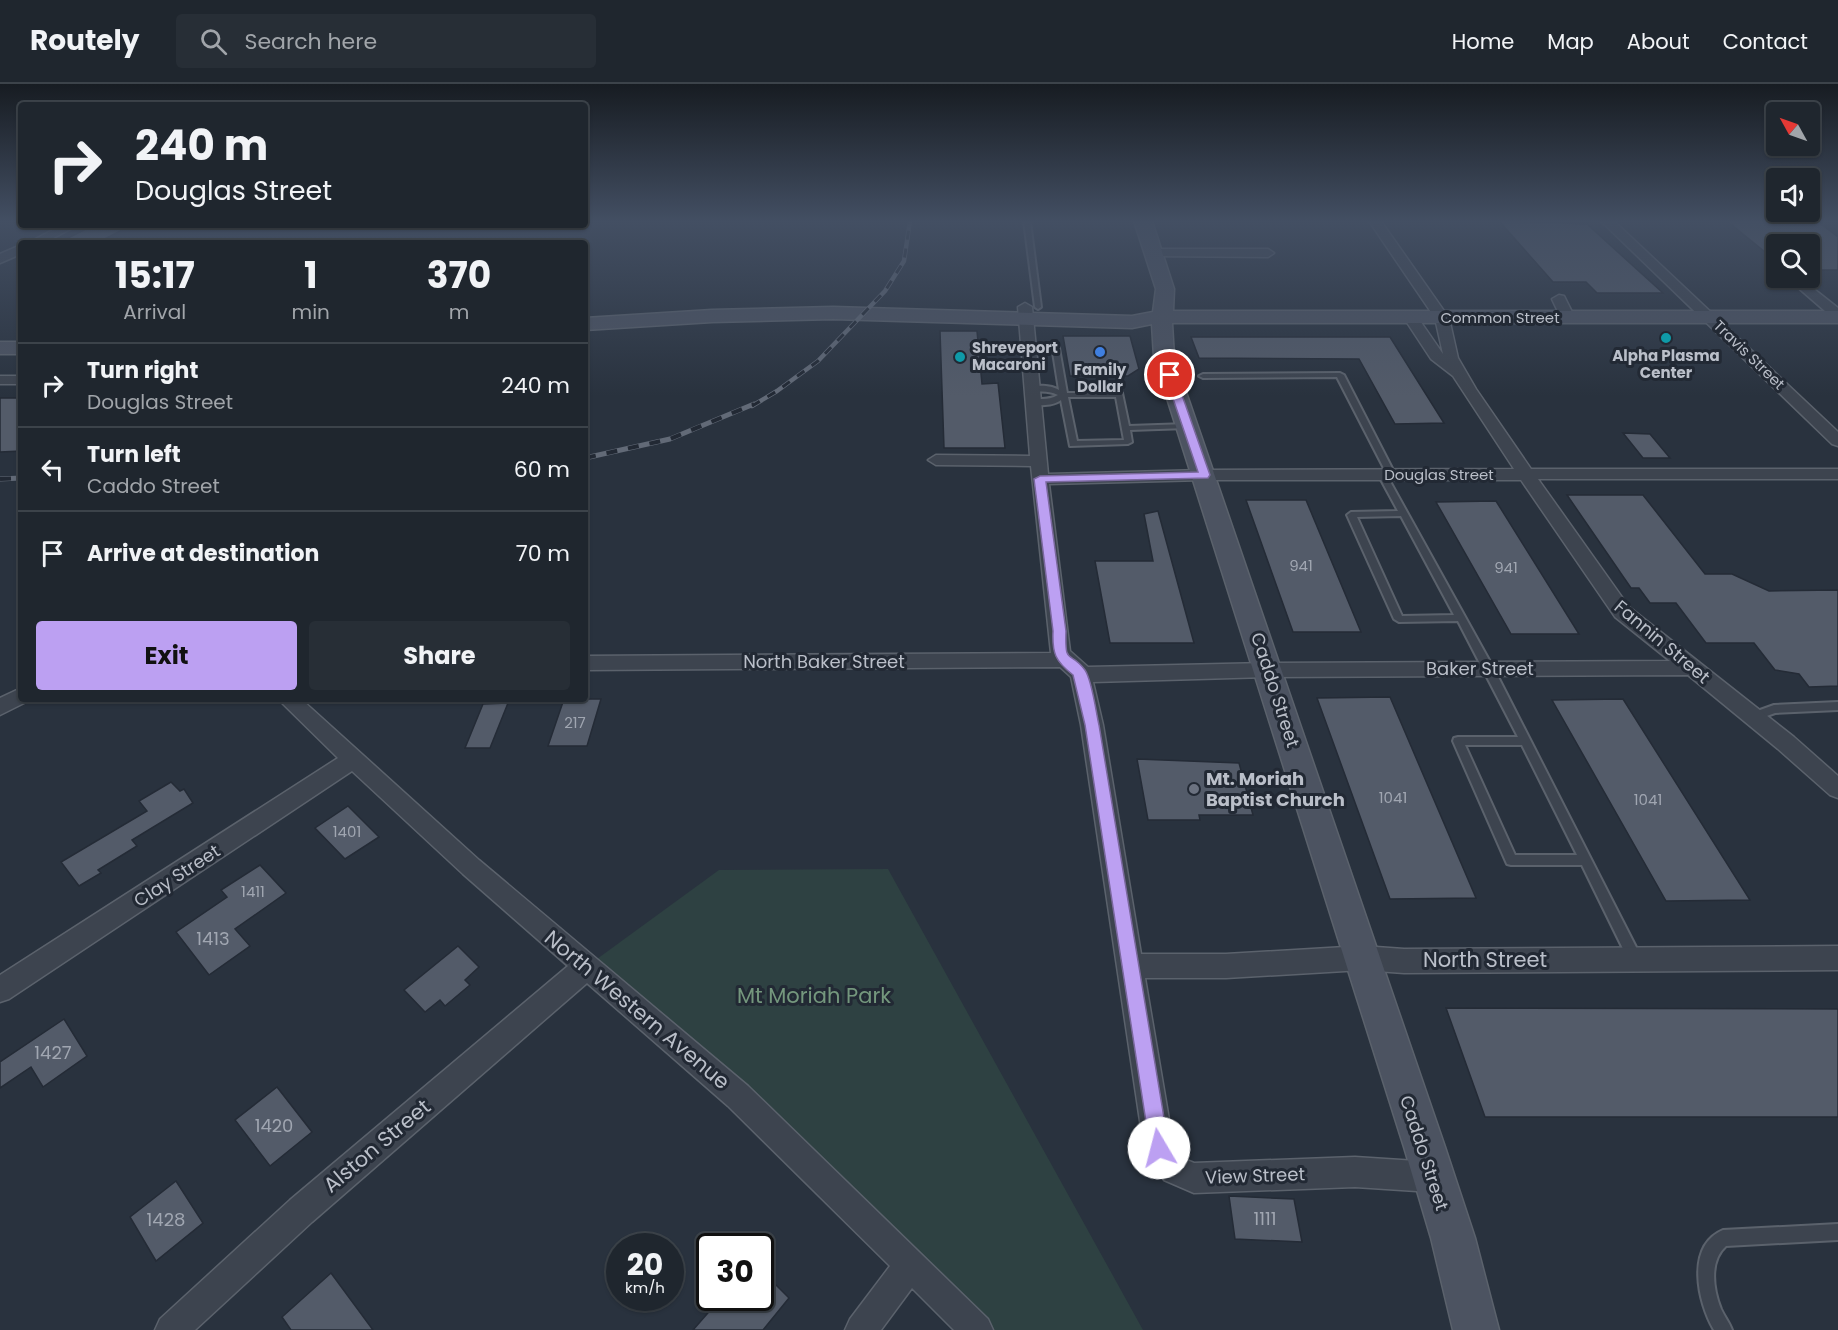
<!DOCTYPE html>
<html lang="en">
<head>
<meta charset="utf-8">
<style>
  :root { --surface:#1f262e; --page:#272e36; --text:#f1f3f6; --muted:#a1a5aa; --line:#3c434a; --accent:#bca0f2 }
  body { margin:0; font-family:Poppins,sans-serif; background:var(--page); color:var(--text); height:100vh; display:flex; flex-direction:column; font-size:22px; white-space:nowrap }
  * { box-sizing:border-box; margin:0 }
  p { font-size:20px; color:var(--muted) }
  .icon { flex:none; width:33px; height:33px; fill:none; stroke:currentColor; stroke-width:2; stroke-linecap:round; stroke-linejoin:round }
  .map { position:relative; flex:1; overflow:hidden }
  .panel { position:absolute; left:18px; top:156px; width:570px; height:462px; display:flex; flex-direction:column; background:var(--surface); border-radius:6px; box-shadow:0 2px 4px #0004,0 0 0 2px var(--line) }
  .panel>* { flex:none }
  .guide { position:absolute; left:18px; top:18px; width:570px; height:126px; border-radius:6px; box-shadow:0 2px 4px #0004,0 0 0 2px var(--line); background:#1f262e; color:var(--text); overflow:hidden }
  .needle { width:39px; rotate:310deg }
  .buttons { position:absolute; left:1766px; top:18px; display:grid; gap:12px }
  .buttons a { display:grid; place-items:center; width:54px; height:54px; border-radius:6px; background:var(--surface); box-shadow:0 2px 4px #0004,0 0 0 2px var(--line); font-size:30px }
  .speed { position:absolute; left:606px; top:1149px; display:flex; gap:12px; font-size:30px; font-weight:700; text-align:center }
  .speed>* { display:grid; place-content:center; width:78px; height:78px; border-radius:50%; background:var(--surface); box-shadow:0 2px 4px #0004,0 0 0 2px var(--line); line-height:1 }
  .speed small { font-size:15px; font-weight:400 }
  .speed .limit { border:3px solid #111; border-radius:9px; background:#fff; color:#111 }
  .pin { position:absolute; display:grid; place-items:center; width:51px; height:51px; color:#fff; margin:-26px; border:3px solid #fff; border-radius:50%; box-shadow:0 2px 6px #0007 }
  .me { position:absolute; width:66px; margin:-33px; rotate:352deg; stroke-linejoin:round; filter:drop-shadow(0 0 4px #0008) }
  .turn { display:flex; align-items:center; gap:21px; height:126px; padding:0 18px; font-size:27px }
  .turn .icon { width:78px; height:78px; stroke-width:2.5 }
  .turn b { display:block; font-size:42px; line-height:51px }
  .eta { display:flex; justify-content:space-evenly; align-items:center; height:102px; text-align:center }
  .eta b { font-size:36px; font-weight:700; line-height:42px }
  .primary-button { display:flex; gap:12px; margin-top:auto; padding:12px 18px }
  .primary-button a { flex:1; height:69px; border-radius:6px; background:var(--accent); color:#111; font-size:24px; font-weight:700; line-height:69px; text-align:center }
  .primary-button a+a { background:var(--page); color:var(--text) }
  ul { padding:0; list-style:none }
  li { display:flex; align-items:center; gap:18px; height:84px; padding:0 18px; border-top:2px solid var(--line) }
  li div { flex:1 }
  li b { display:block; font-size:22px }
  li em { font-style:normal }
  header { display:flex; align-items:center; gap:36px; box-sizing:border-box; height:84px; padding:0 30px; background:var(--surface); border-bottom:2px solid var(--line) }
  header strong { font-size:28px }
  nav { display:flex; gap:33px; margin-inline-start:auto; font-size:21px }
  .search { width:420px; height:54px; background:var(--page); display:flex; align-items:center; gap:15px; box-sizing:border-box; padding:0 21px; border-radius:6px; color:var(--muted); font-size:22px }
  .map>svg:first-child { display:block }
</style>
</head>
<body>
<header>
<strong>Routely</strong>
<div class="search"><svg class="icon" aria-label="search" viewBox="0 0 24 24"><circle cx="10" cy="10" r="6"/><path d="M15 15l6 6"/></svg>Search here</div>
<nav><a>Home</a><a>Map</a><a>About</a><a>Contact</a></nav>
</header>
<div class="map">
<svg width="1838" height="1246" viewBox="0 0 1838 1246">
  <rect width="100%" height="100%" fill="#29323e"/>
  <polygon fill="#2e4142" points="888,785 1143,1246 978,1246 586,883 719,786"/>
  <g fill="#535b69" stroke="#242b36" stroke-width="1.5">
    <polygon points="1499,137 1587,140 1663,209 1597,209 1586,198 1553,198"/>
    <polygon points="1727,137 1817,137 1838,153 1838,186 1809,186 1809,160 1776,160 1776,177"/>
    <polygon points="94,141 132,141 97,159 58,159"/>
    <polygon points="940,247 977,247 982,300 998,299 1005,364 944,364"/>
    <polygon points="1063,252 1130,252 1139,285 1128,292 1070,292"/>
    <polygon points="1191,253 1390,253 1444,339 1395,340 1359,275 1199,274"/>
    <polygon points="0,314 21,314 21,367 0,368"/>
    <polygon points="1623,349 1650,350 1670,374 1643,374"/>
    <polygon points="1567,411 1643,411 1705,490 1732,490 1769,507 1838,506 1838,602 1809,603 1799,590 1775,586 1754,559 1706,559 1676,519 1650,519 1639,504 1631,504"/>
    <polygon points="1246,416 1306,416 1361,548 1293,548"/>
    <polygon points="1496,417 1579,550 1511,550 1436,418"/>
    <polygon points="1158,427 1194,559 1110,559 1095,477 1153,477 1144,430"/>
    <polygon points="1390,613 1476,814 1390,815 1317,614"/>
    <polygon points="564,615 601,615 587,662 548,662"/>
    <polygon points="1623,615 1750,816 1666,817 1552,616"/>
    <polygon points="508,619 490,664 465,664 483,620"/>
    <polygon points="1137,675 1239,679 1253,731 1199,731 1200,736 1148,736"/>
    <polygon points="171,698 180,707 184,705 193,719 132,756 137,762 98,786 101,789 79,802 61,778 147,727 139,717"/>
    <polygon points="348,722 379,753 345,775 315,744"/>
    <polygon points="260,781 286,809 235,845 250,862 209,891 176,848 227,813 221,806"/>
    <polygon points="458,862 479,883 465,896 470,901 445,922 440,916 425,928 404,906"/>
    <polygon points="1446,924 1838,925 1838,1033 1485,1033"/>
    <polygon points="64,935 87,972 43,1003 31,983 0,1004 0,978"/>
    <polygon points="277,1003 312,1048 270,1082 235,1036"/>
    <polygon points="176,1097 203,1139 156,1177 130,1133"/>
    <polygon points="1229,1112 1294,1115 1302,1158 1235,1155"/>
    <polygon points="760,1185 789,1214 763,1246 693,1246 721,1214 760,1214"/>
    <polygon points="331,1189 373,1246 291,1246 282,1233"/>
  </g>
  <g fill="none" stroke-linecap="round" stroke-linejoin="round">
    <defs>
      <g id="service">
        <polygon points="1024,137 1030,137 1041,223 1038,225 1035,223"/>
        <path d="M1052,262l7,2 8,45h55l7,33 58,-2 4,2 -4,2 -57,2 2,12 -4,2 -58,2 -9,-46c-8,6 -24,7 -32,2 9,-6 18,0 29,-7 -11,-6 -22,-1 -31,-6 8,-5 24,-4 32,1zM1068,313h48l8,43 -47,1z"/>
        <polygon points="1340,289 1344,291 1396,392 1395,394 1389,394 1388,392 1337,293 1203,294 1199,292 1203,290"/>
        <path d="M1383,389l4,3 107,193 146,286 1,4 -1,4 -5,2 -5,-2 -48,-98h-71l-4,-1 -54,-123 1,-3 4,-1h60l-60,-116 -59,1 -5,-3 -47,-104 4,-3 47,-1 -19,-35zM1401,432l53,99 -52,1 -45,-99zM1465,661h57l55,110h-62z"/>
        <polygon points="1838,618 1838,626 1775,629 1753,637 1749,636 1748,633 1749,630 1774,621"/>
        <path d="M1838,1140v16l-112,6c-17,15 -13,43 -5,63 3,7 8,13 11,21h-18c-16,-27 -29,-84 9,-100z"/>
      </g>
      <g id="minor">
        <path d="M1369,137h12l68,97 9,40 18,31 55,80h307v10h-300l91,128 165,130 44,39v22l-8,-3 -52,-46 -90,-74 -420,2 -175,5 10,43 38,229h85l136,-8 42,3 434,-3v24l-434,3 -42,-3 -136,8h-81l28,165 11,16 10,4 161,-6 77,5 10,5 5,10 -5,10 -10,5 -77,-5 -161,6 -30,-13 -20,-32 -63,-423 -10,-48 -11,-10 -475,3v-14l466,-3 -20,-187 -95,-1 -8,-5 8,-5 94,1 -12,-149 7,-4 7,4 16,167 156,-4 310,-1 -61,-93 -22,-17 -27,-41 7,-4 5,1 27,39 -8,-36zM1204,396h317l94,137 55,44 -402,2 -180,4 -18,-16 -21,-167z"/>
        <polygon points="1601,137 1614,137 1838,348 1838,362 1832,360"/>
        <polygon points="62,141 78,141 44,159 28,159"/>
        <polygon points="21,161 21,170 0,179 0,170"/>
        <polygon points="1155,165 1268,165 1274,169 1268,173 1151,172 1149,169"/>
        <polygon points="1787,194 1800,194 1838,224 1838,235 1833,234"/>
        <polygon points="1559,211 1564,212 1575,234 1573,237 1568,238 1561,234 1552,215"/>
        <rect x="0" y="292" width="21" height="8"/>
        <polygon points="21,604 21,615 30,615 28,617 0,631 0,614"/>
        <polygon points="278,615 301,615 479,776 748,1002 988,1235 993,1246 954,1246 912,1204 881,1246 845,1246 850,1235 890,1182 728,1022 587,899 312,1138 195,1246 155,1246 160,1235 290,1116 568,882 463,790 352,687 9,915 0,918 0,891 338,674"/>
      </g>
      <g id="secondary">
        <polygon points="1134,137 1152,137 1174,205 1173,227 1838,227 1838,239 1172,239 1174,273 1445,1063 1475,1154 1499,1246 1453,1246 1431,1154 1404,1063 1154,273 1152,240 1132,244 833,235 712,238 585,246 585,234 712,226 833,223 1132,232 1153,228 1156,205"/>
        <rect x="0" y="258" width="21" height="12"/>
      </g>
    </defs>
    <use href="#service" stroke="#5b626c" stroke-width="4"/>
    <use href="#minor" stroke="#5b626c" stroke-width="3"/>
    <use href="#secondary" stroke="#5b626c" stroke-width="3"/>
    <use href="#service" fill="#3d444f" fill-rule="evenodd"/>
    <use href="#minor" fill="#3d444f" fill-rule="evenodd"/>
    <use href="#secondary" fill="#4c5361" fill-rule="evenodd"/>
    <defs>
      <polyline id="rail-far1" points="752,322 777,307 818,277 885,207 904,177 910,137"/>
      <g id="rail">
        <polyline points="585,374 670,355 754,320"/>
        <polyline points="0,395 21,394"/>
      </g>
    </defs>
    <use href="#rail-far1" stroke="#626a77" stroke-width="4.5"/>
    <use href="#rail" stroke="#626a77" stroke-width="5"/>
    <use href="#rail-far1" stroke="#222934" stroke-width="3" stroke-dasharray="9" stroke-linecap="butt"/>
    <use href="#rail" stroke="#222934" stroke-width="4" stroke-dasharray="11" stroke-linecap="butt"/>
  </g>
  <linearGradient id="sky" x2="0" y2="1"><stop stop-color="#171c22"/><stop offset="0.44" stop-color="#434f63"/><stop offset="1" stop-color="#434f63" stop-opacity="0"/></linearGradient>
  <rect width="1838" height="312" fill="url(#sky)"/>
  <path fill="#bca0f2" stroke="#7a689d" stroke-width="1.5" d="M1170,288l5,3 35,100 -2,3 -162,4 20,149c-1,36 3,18 19,39 7,10 11,42 14,55l70,423 -3,6 -7,3 -6,-3 -3,-6 -65,-423 -12,-50c-18,-14 -21,-22 -20,-44l-19,-152 6,-3 158,-4 -33,-97z"/>
  <g fill="#0f9aa8" stroke="#222934" stroke-width="2">
    <circle cx="1666" cy="254" r="6"/>
    <circle cx="960" cy="273" r="6"/>
  </g>
  <circle fill="#3f7fe0" stroke="#222934" stroke-width="2" cx="1100" cy="268" r="6"/>
  <circle fill="#6b7280" stroke="#222934" stroke-width="2" cx="1194" cy="705" r="6"/>
  <g text-anchor="middle" stroke-width="6" stroke-linejoin="round" paint-order="stroke">
    <g font-size="15" fill="#babfc9" stroke="#222934">
      <text x="1500" y="239">Common Street</text>
      <text transform="translate(1749 271) rotate(44)" y="5">Travis Street</text>
      <text x="1439" y="396">Douglas Street</text>
    </g>
    <g font-size="15" font-weight="bold" fill="#babfc9" stroke="#222934">
      <text x="972" y="269" text-anchor="start">Shreveport<tspan x="972" dy="17">Macaroni</tspan></text>
      <text x="1666" y="277">Alpha Plasma<tspan x="1666" dy="17">Center</tspan></text>
      <text x="1100" y="291">Family<tspan x="1100" dy="17">Dollar</tspan></text>
    </g>
    <g font-size="15" fill="#a0a6b1">
      <text x="1301" y="487">941</text>
      <text x="1506" y="489">941</text>
      <text x="575" y="644">217</text>
      <text x="1393" y="719">1041</text>
      <text x="1648" y="721">1041</text>
      <text x="347" y="753">1401</text>
      <text x="253" y="813">1411</text>
    </g>
    <g font-size="18" fill="#babfc9" stroke="#222934">
      <text transform="translate(1662 558) rotate(40)" y="6">Fannin Street</text>
      <text x="824" y="584">North Baker Street</text>
      <text x="1480" y="591">Baker Street</text>
      <text transform="translate(1275 606) rotate(72)" y="6">Caddo Street</text>
      <text transform="translate(177 792) rotate(-33)" y="6">Clay Street</text>
      <text transform="translate(1424 1069) rotate(72)" y="6">Caddo Street</text>
      <text transform="translate(1255 1092) rotate(-2)" y="6">View Street</text>
    </g>
    <g font-size="18" font-weight="bold" fill="#babfc9" stroke="#222934" text-anchor="start">
      <text x="1206" y="701">Mt. Moriah<tspan x="1206" dy="21">Baptist Church</tspan></text>
    </g>
    <g font-size="18" fill="#a0a6b1">
      <text x="213" y="861">1413</text>
      <text x="53" y="975">1427</text>
      <text x="274" y="1048">1420</text>
      <text x="1265" y="1141">1111</text>
      <text x="166" y="1142">1428</text>
    </g>
    <g font-size="21" fill="#babfc9" stroke="#222934">
      <text x="1485" y="883">North Street</text>
      <text transform="translate(637 926) rotate(40)" y="7">North Western Avenue</text>
      <text transform="translate(377 1062) rotate(-40)" y="7">Alston Street</text>
    </g>
    <g font-size="21" fill="#74977d" stroke="#222934">
      <text x="814" y="919">Mt Moriah Park</text>
    </g>
  </g>
</svg>
<div class="buttons">
<a><svg class="needle" viewBox="-14 -14 28 28"><path d="M0-13l5 13h-10z" fill="#e53935"/><path d="M0 13l5-13h-10z" fill="#a1a5aa"/></svg></a>
<a><svg class="icon" aria-label="sound" viewBox="0 0 24 24"><path d="M4 9h4l5-4v14l-5-4H4zM17 9q2 3 0 6"/></svg></a>
<a><svg class="icon" aria-label="search" viewBox="0 0 24 24"><circle cx="10" cy="10" r="6"/><path d="M15 15l6 6"/></svg></a>
</div>
<div class="speed"><div>20<small>km/h</small></div><div class="limit">30</div></div>
<div class="pin" style="left:1170px;top:291px;background:#d93025"><svg class="icon" aria-label="arrive" viewBox="0 0 24 24"><path d="M6 21V4h12l-3 4 3 4H6"/></svg></div>
<svg class="me" style="left:1159px;top:1064px" viewBox="-20 -20 40 40"><circle r="19" fill="#fff"/><path d="M0-13L10 11 0 6-10 11z" fill="#bca0f2"/></svg>
<div class="guide">
<div class="turn"><svg class="icon" aria-label="right" viewBox="0 0 24 24"><path d="M7 20v-9h11M14 6l5 5-5 5"/></svg><div><b>240 m</b>Douglas Street</div></div>
</div>
<section class="panel">
<div class="eta">
<div><b>15:17</b><p>Arrival</p></div>
<div><b>1</b><p>min</p></div>
<div><b>370</b><p>m</p></div>
</div>
<ul>
<li><svg class="icon" aria-label="right" viewBox="0 0 24 24"><path d="M7 20v-9h11M14 6l5 5-5 5"/></svg><div><b>Turn right</b><p>Douglas Street</p></div><em>240 m</em></li>
<li><svg class="icon" aria-label="left" viewBox="0 0 24 24"><path d="M17 20v-9H6M10 6l-5 5 5 5"/></svg><div><b>Turn left</b><p>Caddo Street</p></div><em>60 m</em></li>
<li><svg class="icon" aria-label="arrive" viewBox="0 0 24 24"><path d="M6 21V4h12l-3 4 3 4H6"/></svg><div><b>Arrive at destination</b></div><em>70 m</em></li>
</ul>
<div class="primary-button"><a>Exit</a><a>Share</a></div>
</section>
</div>
</body>
</html>
